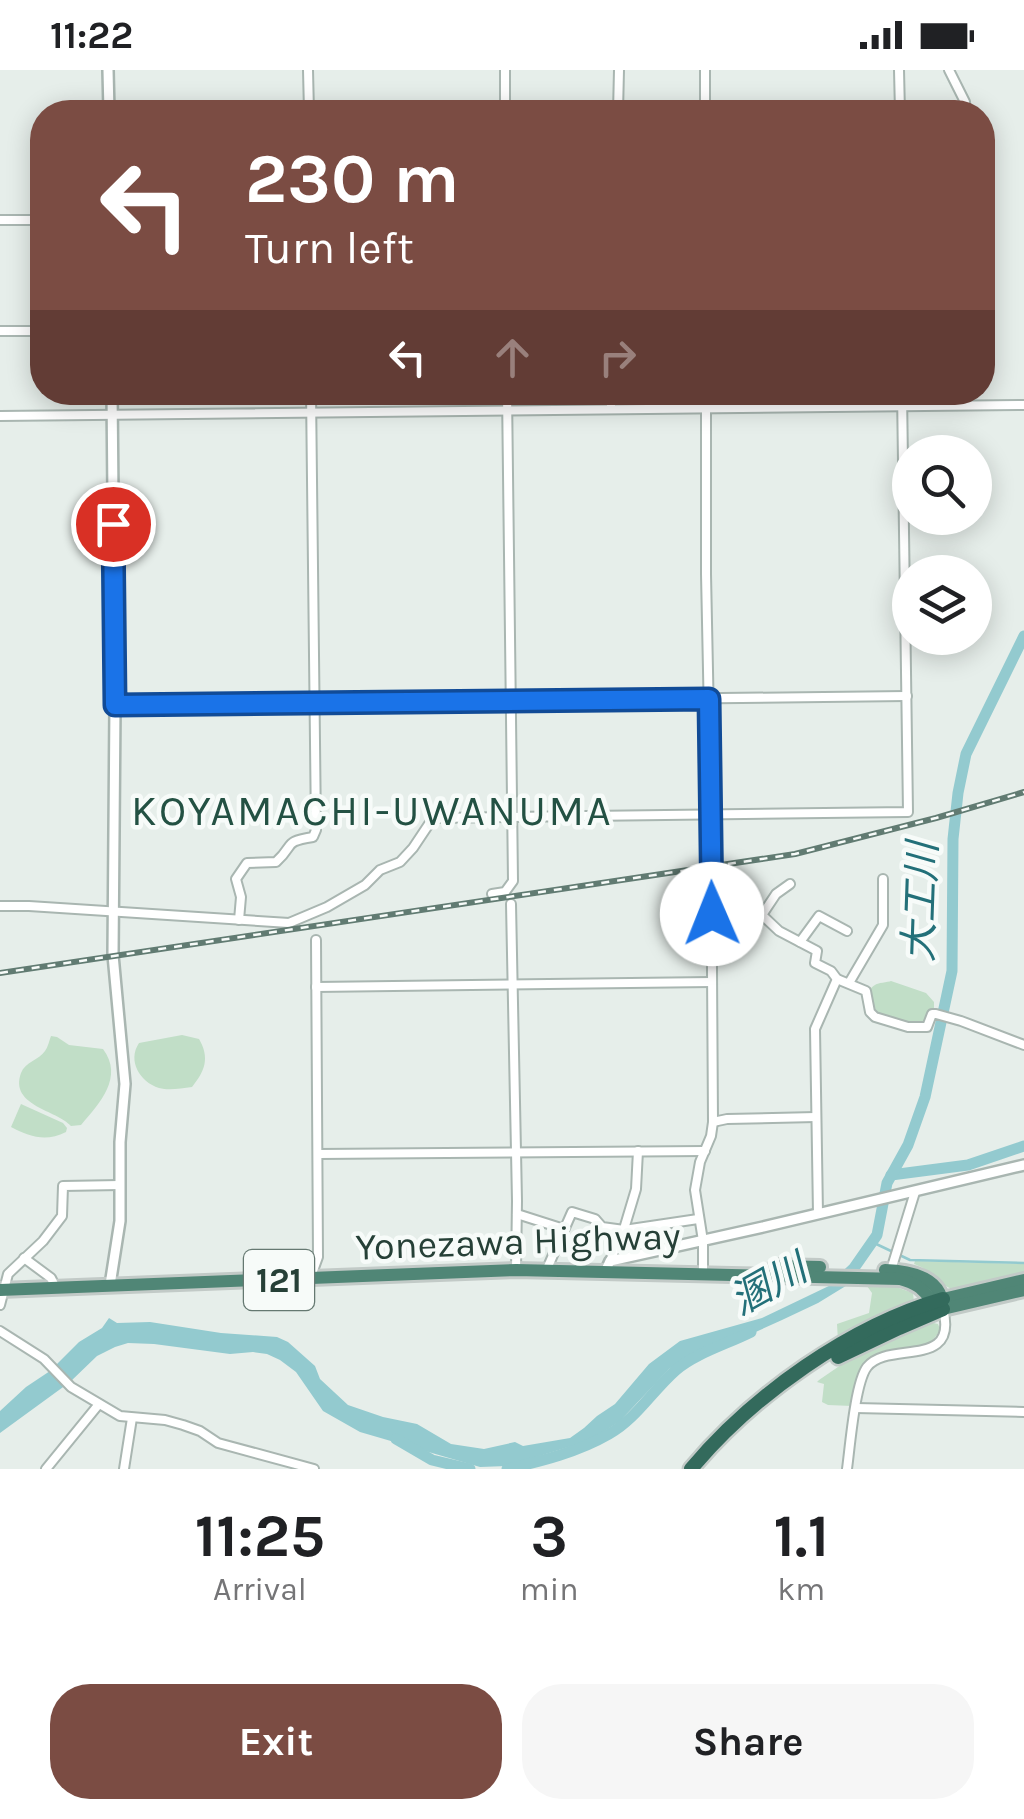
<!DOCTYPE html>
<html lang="en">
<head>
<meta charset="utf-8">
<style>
  :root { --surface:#fff; --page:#f6f6f6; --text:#202124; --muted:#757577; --accent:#7b4c43 }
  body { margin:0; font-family:Karla,"Noto Sans JP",sans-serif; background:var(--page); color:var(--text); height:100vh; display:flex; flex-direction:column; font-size:38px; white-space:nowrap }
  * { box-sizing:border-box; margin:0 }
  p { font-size:32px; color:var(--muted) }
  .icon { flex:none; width:55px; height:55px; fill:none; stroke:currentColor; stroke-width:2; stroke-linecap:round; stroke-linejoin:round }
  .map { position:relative; height:1399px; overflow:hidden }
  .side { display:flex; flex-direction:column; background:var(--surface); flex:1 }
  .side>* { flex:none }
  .guide { position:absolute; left:30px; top:30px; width:965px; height:305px; border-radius:40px; box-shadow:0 5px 25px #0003; background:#7b4c43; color:#fff; overflow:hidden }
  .fabs { position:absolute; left:892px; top:365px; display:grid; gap:20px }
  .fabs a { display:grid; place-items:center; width:100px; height:100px; border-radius:50%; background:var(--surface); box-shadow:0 5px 25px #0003; font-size:50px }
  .pin { position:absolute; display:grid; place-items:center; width:85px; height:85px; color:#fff; margin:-42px; border:5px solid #fff; border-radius:50%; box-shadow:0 2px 10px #0007 }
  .me { position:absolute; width:110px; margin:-55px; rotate:359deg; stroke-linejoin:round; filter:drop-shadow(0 0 8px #0008) }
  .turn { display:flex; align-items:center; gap:35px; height:210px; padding:0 50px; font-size:45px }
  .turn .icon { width:130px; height:130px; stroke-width:2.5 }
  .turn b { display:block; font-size:70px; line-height:85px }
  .lanes { display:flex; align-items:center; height:95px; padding:0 50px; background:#0003; justify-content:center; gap:50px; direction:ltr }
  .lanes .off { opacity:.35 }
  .eta { display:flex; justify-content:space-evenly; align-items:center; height:170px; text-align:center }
  .eta b { font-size:60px; font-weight:700; line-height:70px }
  .button { display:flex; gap:20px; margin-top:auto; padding:20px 50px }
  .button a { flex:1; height:115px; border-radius:40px; background:var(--accent); color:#fff; font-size:40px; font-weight:700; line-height:115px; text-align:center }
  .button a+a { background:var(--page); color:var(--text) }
  .status { display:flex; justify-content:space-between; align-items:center; height:70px; padding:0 50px; background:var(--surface); direction:ltr }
  .status svg { height:28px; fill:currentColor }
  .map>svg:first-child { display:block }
</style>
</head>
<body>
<div class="status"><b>11:22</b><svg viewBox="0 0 49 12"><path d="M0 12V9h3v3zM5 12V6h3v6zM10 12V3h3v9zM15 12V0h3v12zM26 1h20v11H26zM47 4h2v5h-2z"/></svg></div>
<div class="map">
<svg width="1024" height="1399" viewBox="0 0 1024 1399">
  <rect width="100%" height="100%" fill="#e6eeea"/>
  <g fill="#c1dec7">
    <path d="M891,911l35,12 8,9v11c-1,1 -12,10 -13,10 -31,16 -71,-22 -46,-38 2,-2 13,-3 16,-4z"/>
    <path d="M182,965l17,4c11,19 6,32 -7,48 -11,1 -22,4 -33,1 -19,-6 -32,-27 -20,-45z"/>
    <path d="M51,966l6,1 12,8 34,4c21,28 -3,54 -22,76l-10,1c-14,-16 -62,-20 -50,-53 4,-11 18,-13 24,-22 3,-4 4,-10 6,-15z"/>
    <path d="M21,1034l42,19 4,5 -1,4c-20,10 -36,5 -55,-5z"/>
    <path d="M915,1191l109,3v9l-72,16c-13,-5 -20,-19 -38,-25z"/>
    <polygon points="867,1216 896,1217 913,1223 914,1232 838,1271 837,1254 869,1243 872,1223"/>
    <path d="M929,1252l9,2 2,5c-8,23 -44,23 -65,28l-23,49 -24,-1 -6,-3 2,-18 -7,-2 2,-2 35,-24z"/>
  </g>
  <polygon fill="#93cacf" points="833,1214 849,1214 818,1233 782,1250 749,1265 721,1273 682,1291 669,1299 620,1351 591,1370 507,1396 480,1397 360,1362 323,1341 296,1302 280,1290 267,1284 253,1282 230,1284 154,1274 128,1273 115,1277 97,1286 70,1312 0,1363 0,1341 26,1317 50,1301 79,1272 102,1258 109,1248 117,1253 150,1252 221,1263 277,1267 288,1272 315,1296 320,1309 348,1335 383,1347 417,1354 451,1374 484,1379 515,1372 523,1376 570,1368 584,1358 597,1346 615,1334 649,1294 680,1271 762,1248"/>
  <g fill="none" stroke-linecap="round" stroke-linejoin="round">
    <polyline stroke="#93cacf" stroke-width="2.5" points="872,1172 910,1190 1024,1193"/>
    <g stroke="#93cacf" stroke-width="11">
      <polyline points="891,1105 968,1095 1024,1076"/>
      <polyline points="840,1211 854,1198 877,1165 887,1113 908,1075 925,1027 952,901 953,769 958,723 966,684 1024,566"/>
      <polyline points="396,1369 432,1390 470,1399"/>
      <path d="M507,1399c35,-8 71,-17 102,-35 27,-15 43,-43 67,-64 20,-17 51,-26 75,-38"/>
    </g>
    <defs>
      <g id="minor">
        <polyline points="308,0 309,42"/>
        <polyline points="505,0 505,42"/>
        <polyline points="705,0 705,42"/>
        <polyline points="899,0 900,42"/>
        <polyline points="949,0 965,32 966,42"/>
        <polyline points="618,42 619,0"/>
        <polyline points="0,150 42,150"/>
        <polyline points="0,261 42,261"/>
        <polyline points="611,322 611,339"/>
        <polyline points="0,346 1024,335"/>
        <polyline points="115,635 907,626"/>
        <polyline points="492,824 505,822 513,811 507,322"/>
        <polyline points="511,834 517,1131 516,1200"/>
        <polyline points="0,836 29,836 289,853 327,837 365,815 380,800 400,792 413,778 433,748 908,742 902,322"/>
        <polyline points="762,845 776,824 790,814"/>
        <path d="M239,850l2,-23 -5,-18 11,-16 29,-1c20,-18 6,-20 37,-25l3,-7 -5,-438"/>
        <polyline points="800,872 819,846 847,861"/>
        <polyline points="712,877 742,862 762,845 779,861 817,881 815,893 831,901 837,909 866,921 870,942 875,947 908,957 927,957 932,944 936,944 961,951 1024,975"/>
        <polyline points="849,913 883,855 883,809"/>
        <polyline points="316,917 712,912"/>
        <polyline points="713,1052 727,1049 816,1047"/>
        <polyline points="318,1084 705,1081"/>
        <polyline points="517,1144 564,1159"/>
        <polyline points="818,1144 815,959 837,909"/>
        <polyline points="24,1188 51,1208 56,1218"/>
        <polyline points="610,1191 624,1159 636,1119 638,1081"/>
        <polyline points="891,1200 915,1122"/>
        <polyline points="546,1201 572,1142 595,1149 602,1157 624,1160 698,1149"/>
        <polyline points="703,1203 703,1171 695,1120 700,1092 711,1066 713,1052 711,745 706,504 706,328 704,322"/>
        <polyline points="310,1209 318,1187 316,870"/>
        <polyline points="0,1235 8,1204 43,1171 62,1146 63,1116 120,1115"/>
        <polyline points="0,1261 44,1289 71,1317 120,1346 165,1350 183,1355 200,1361 218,1373 314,1399"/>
        <polyline points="856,1338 1024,1342"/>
        <polyline points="46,1399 99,1334"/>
        <polyline points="124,1399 132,1348"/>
        <path d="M847,1399c3,-22 8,-86 20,-102 21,-27 92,3 76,-58"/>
      </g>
      <g id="tertiary">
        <polyline points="108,0 109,42"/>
        <polyline points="605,1202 610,1191 763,1157 1024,1095"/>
        <polyline points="110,1215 120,1151 120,1072 125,1014 113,885 115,635 112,322"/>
      </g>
      <g id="trunk">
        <polyline points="775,1196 820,1197"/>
        <path d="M885,1200c25,1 58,7 58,39"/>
        <path d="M0,1220l516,-20 384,9c26,7 23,16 41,29"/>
        <polyline points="943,1229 1024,1210"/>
        <polyline points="943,1239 1024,1220"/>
      </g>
      <g id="motorway">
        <polyline points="838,1287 899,1258 943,1239"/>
        <path d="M691,1399c62,-74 159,-143 252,-170"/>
      </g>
    </defs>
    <use href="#minor" stroke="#a9b6b1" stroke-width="12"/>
    <use href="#tertiary" stroke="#a9b6b1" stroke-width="14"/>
    <use href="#trunk" stroke="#c2cac7" stroke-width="18"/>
    <use href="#motorway" stroke="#c2cac7" stroke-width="19"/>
    <use href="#minor" stroke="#fff" stroke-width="8"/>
    <use href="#tertiary" stroke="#fff" stroke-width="9"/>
    <use href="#trunk" stroke="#508676" stroke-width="12"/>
    <use href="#motorway" stroke="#336a5c" stroke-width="14"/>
    <defs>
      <polyline id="rail" points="0,903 795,784 936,748 1024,722"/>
    </defs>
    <use href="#rail" stroke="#617b72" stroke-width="6"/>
    <use href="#rail" stroke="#f7fbf9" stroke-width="2.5" stroke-dasharray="8" stroke-linecap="butt"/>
  </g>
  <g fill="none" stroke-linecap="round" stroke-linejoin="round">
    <defs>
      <polyline id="route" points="113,454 115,635 709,629 712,844"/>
    </defs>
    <use href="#route" stroke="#114b97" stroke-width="25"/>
    <use href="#route" stroke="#1a73e8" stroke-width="18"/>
  </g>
  <g text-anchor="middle" stroke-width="9" stroke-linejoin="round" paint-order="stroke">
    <rect fill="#f7fbf9" stroke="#657871" stroke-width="2.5" x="244" y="1180" width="70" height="60" rx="8"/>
    <g font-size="35" font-weight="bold" fill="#264037">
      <text x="279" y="1222">121</text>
    </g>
    <g font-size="38" fill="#264037" stroke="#f7fbf9">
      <text transform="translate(518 1171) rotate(-2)" y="13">Yonezawa Highway</text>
    </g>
    <g font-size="40" font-style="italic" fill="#237079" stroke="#f7fbf9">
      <text transform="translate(920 832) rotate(-88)" y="14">大工川</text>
      <text transform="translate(768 1214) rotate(-29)" y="14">溷川</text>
    </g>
    <g font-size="42" letter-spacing="2.5" fill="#235143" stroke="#f7fbf9">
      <text x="372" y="755">KOYAMACHI-UWANUMA</text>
    </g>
  </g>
</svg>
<div class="fabs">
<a><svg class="icon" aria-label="search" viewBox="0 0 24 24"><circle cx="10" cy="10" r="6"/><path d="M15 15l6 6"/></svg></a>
<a><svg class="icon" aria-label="layers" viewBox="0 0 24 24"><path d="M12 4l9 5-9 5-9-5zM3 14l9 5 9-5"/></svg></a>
</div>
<div class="pin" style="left:113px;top:454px;background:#d93025"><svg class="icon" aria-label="arrive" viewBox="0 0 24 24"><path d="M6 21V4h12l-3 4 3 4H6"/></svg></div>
<svg class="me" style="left:712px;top:844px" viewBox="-20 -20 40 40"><circle r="19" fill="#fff"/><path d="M0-13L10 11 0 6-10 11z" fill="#1a73e8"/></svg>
<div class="guide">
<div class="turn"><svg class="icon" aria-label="left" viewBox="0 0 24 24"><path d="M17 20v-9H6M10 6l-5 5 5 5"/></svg><div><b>230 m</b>Turn left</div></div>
<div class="lanes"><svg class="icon" aria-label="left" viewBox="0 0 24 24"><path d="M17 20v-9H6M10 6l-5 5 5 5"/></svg><svg class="icon off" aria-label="ahead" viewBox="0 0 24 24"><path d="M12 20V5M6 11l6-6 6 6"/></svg><svg class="icon off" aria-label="right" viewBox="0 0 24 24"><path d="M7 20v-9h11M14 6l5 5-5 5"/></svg></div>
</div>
</div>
<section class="side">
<div class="eta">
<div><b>11:25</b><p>Arrival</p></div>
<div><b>3</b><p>min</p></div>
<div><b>1.1</b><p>km</p></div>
</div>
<div class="button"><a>Exit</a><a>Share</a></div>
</section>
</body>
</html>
